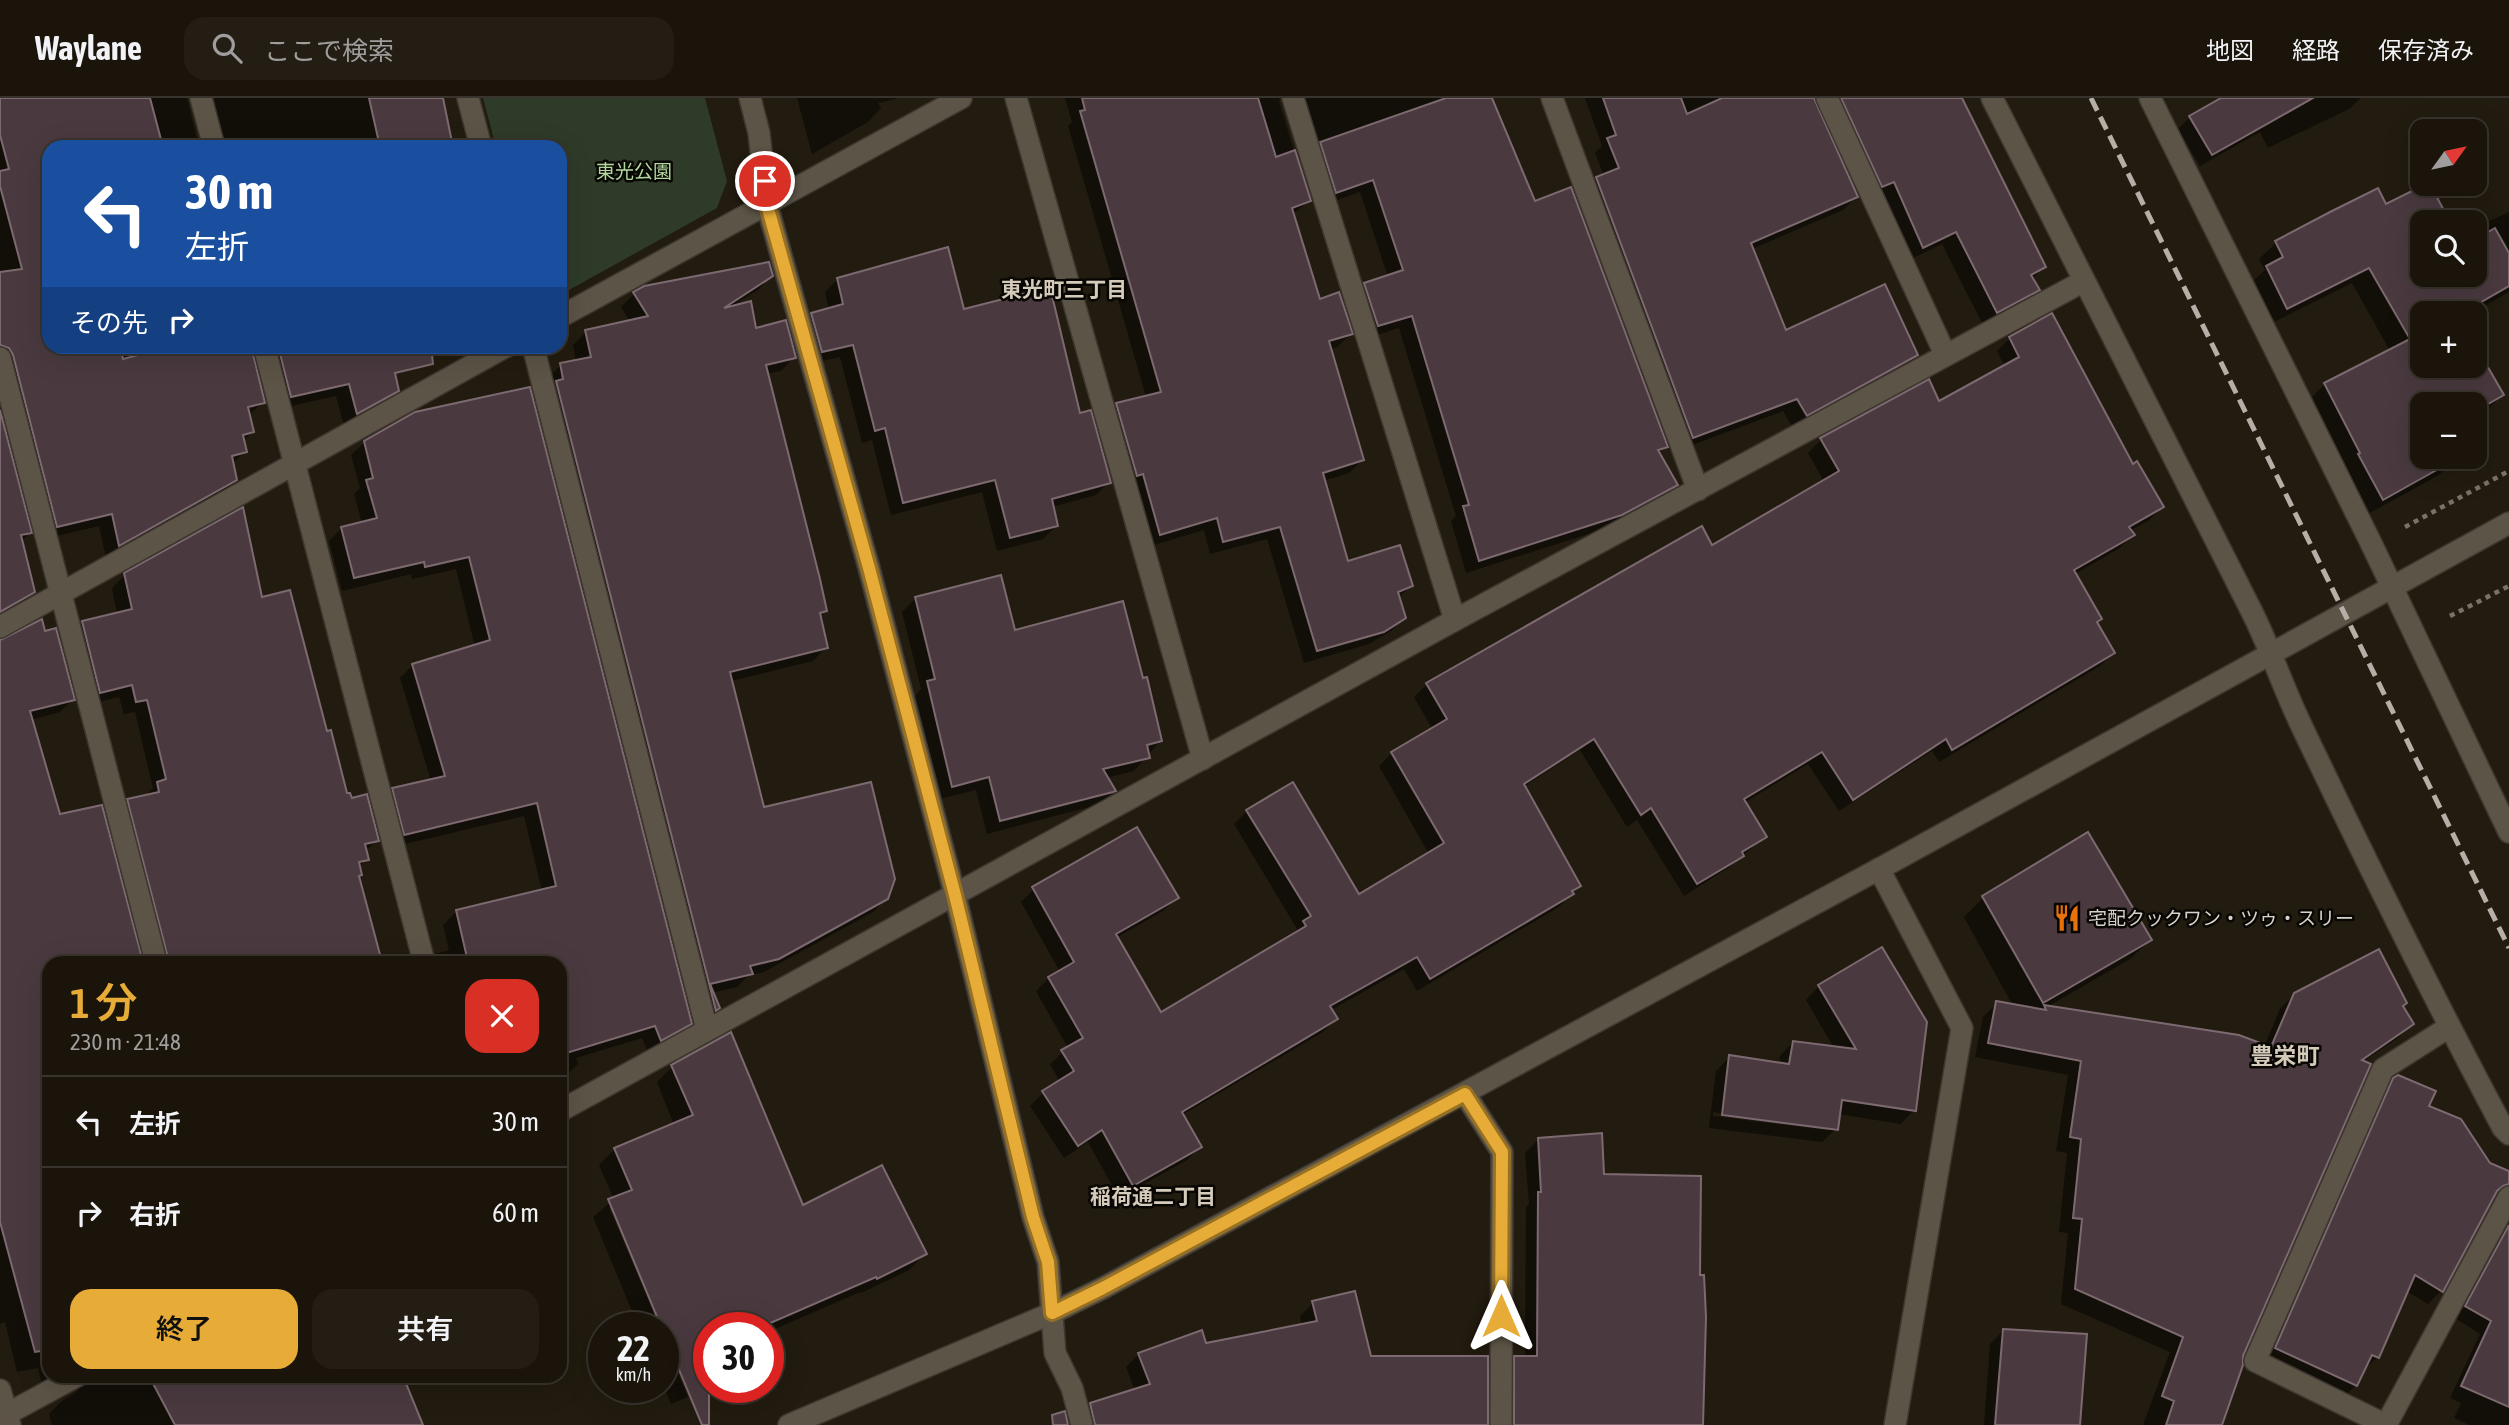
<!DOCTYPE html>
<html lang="ja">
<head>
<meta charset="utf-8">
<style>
  :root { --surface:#1a140b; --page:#231d14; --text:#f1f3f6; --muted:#9f9e9d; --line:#38332c; --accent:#e7ac37 }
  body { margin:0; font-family:"Asap Condensed","Noto Sans JP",sans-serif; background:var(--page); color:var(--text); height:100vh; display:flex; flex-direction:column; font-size:26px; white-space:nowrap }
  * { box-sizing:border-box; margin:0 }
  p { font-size:23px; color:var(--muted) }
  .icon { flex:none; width:38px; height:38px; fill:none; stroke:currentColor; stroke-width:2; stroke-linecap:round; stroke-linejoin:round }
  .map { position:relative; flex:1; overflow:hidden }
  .details { position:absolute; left:42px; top:858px; width:525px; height:427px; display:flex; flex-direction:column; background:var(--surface); border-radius:21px; box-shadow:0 7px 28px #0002,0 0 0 2px var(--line) }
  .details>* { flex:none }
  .hud { position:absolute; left:42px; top:42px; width:525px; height:214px; border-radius:21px; box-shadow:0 7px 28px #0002,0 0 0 2px var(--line); background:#1a4fa0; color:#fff; overflow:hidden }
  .needle { width:46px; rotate:57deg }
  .controls { position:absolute; left:2410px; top:21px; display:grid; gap:14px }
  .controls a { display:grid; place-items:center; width:77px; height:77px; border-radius:14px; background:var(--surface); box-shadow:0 7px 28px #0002,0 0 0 2px var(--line); font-size:35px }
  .speed { position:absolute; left:588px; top:1214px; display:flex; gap:14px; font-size:35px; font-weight:700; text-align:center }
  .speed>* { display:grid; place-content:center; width:91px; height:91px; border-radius:50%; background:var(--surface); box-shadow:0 7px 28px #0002,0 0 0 2px var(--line); line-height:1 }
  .speed small { font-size:18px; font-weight:400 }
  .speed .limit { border:10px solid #d22; background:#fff; color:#111 }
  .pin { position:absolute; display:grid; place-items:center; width:60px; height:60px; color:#fff; margin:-30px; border:4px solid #fff; border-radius:50%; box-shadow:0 2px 7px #0007 }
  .me { position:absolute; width:77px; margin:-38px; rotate:0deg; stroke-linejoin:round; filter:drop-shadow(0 0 5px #0008) }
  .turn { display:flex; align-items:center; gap:24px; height:147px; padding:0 28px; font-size:32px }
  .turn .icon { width:91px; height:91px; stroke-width:2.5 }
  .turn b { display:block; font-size:49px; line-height:60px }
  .then { display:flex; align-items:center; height:66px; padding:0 28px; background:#0003; gap:14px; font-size:26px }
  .round { display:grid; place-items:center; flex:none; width:74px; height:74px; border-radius:21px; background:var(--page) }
  .summary { display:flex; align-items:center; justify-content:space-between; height:119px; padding:0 28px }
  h1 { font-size:42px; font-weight:600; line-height:52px; color:var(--accent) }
  .primary-button { display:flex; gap:14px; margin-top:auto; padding:14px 28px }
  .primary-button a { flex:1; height:80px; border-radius:21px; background:var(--accent); color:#111; font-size:28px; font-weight:600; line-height:80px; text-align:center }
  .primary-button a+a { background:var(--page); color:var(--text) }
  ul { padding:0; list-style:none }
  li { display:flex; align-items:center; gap:21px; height:91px; padding:0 28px; border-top:2px solid var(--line) }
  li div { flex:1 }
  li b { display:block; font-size:26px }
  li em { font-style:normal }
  header { display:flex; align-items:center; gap:42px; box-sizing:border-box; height:98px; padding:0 35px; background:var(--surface); border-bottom:2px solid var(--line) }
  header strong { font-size:33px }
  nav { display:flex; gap:38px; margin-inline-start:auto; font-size:24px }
  .search { width:490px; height:63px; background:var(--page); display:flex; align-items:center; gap:18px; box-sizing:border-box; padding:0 24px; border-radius:21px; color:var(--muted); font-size:26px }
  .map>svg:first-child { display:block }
</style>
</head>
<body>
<header>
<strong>Waylane</strong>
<div class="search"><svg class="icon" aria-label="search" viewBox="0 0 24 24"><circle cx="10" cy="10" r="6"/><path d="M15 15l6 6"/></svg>ここで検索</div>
<nav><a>地図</a><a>経路</a><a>保存済み</a></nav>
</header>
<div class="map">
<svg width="2509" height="1327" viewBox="0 0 2509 1327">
  <rect width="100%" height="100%" fill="#221b0f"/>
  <polygon fill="#2e3b28" points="483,0 705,0 727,83 717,110 560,197 560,49 496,49"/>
  <g fill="#0007" fill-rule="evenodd">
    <polygon points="0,0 187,0 199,49 49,49 49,248 250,248 263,304 248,318 252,334 243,343 245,353 232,366 235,382 222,395 106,460 99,428 44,441 0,270"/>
    <polygon points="192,0 435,0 451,49 212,49"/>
    <polygon points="797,0 899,0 878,5 881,10 868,24 812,56"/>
    <polygon points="1065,0 1280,0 1279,3 1309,103 1292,117 1319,203 1351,236 1337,249 1330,251 1362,362 1349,375 1323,383 1347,465 1411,488 1398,500 1404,520 1391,533 1369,546 1304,565 1267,441 1210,456 1204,432 1147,449 1104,320 1117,307 1146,299 1068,28 1072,24"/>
    <polygon points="1282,0 1491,0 1534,105 1666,348 1658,356 1676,387 1663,400 1607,430 1466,475 1451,423 1456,418 1399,230 1364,241 1352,200 1365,187 1388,179 1360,94 1323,107 1288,3"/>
    <polygon points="1585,0 1813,0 1856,99 1843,112 1752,151 1785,234 1916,257 1903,271 1793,330 1783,313 1679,352 1583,94 1597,81 1604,78 1595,55 1602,48"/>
    <polygon points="1815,0 1961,0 2044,169 2032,181 2038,192 2024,205 1983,227 1942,146 1909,162 1826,8"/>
    <polygon points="2224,0 2361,0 2349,11 2268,50 2260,34 2200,68 2178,31 2190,19"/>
    <polygon points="2428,86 2448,124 2422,124 2422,177 2474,177 2474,130 2509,114 2509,194 2472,215 2422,215 2422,268 2474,268 2502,297 2485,314 2474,320 2474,306 2422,306 2422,359 2456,360 2439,377 2366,417 2308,303 2325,286 2390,253 2352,185 2270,226 2250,186 2265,172 2259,161 2276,145 2377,92 2385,108"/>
    <polygon points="771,178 758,192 729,210 755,232 794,259 781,273 766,276 825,512 819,519 826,549 813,563 731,583 762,711 887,800 873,814 764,874 748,878 737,889 712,895 718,910 705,923 547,281 561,267 576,264 573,247 586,234 630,224 621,209 635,195"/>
    <polygon points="838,181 963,213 1079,317 1109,384 1096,397 1052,409 1056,428 1043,441 997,453 982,394 891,417 872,342 862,345 840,259 809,266 799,229 812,216 829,212 825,194"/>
    <polygon points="2010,240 2132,368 2162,409 2149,422 2130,433 2132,437 2120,450 2075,476 2095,525 2113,555 2100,568 1939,664 1932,653 1839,713 1808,666 1744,705 1765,739 1728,770 1684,798 1637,722 1627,729 1580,652 1523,689 1579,787 1559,809 1417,893 1404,871 1331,912 1336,921 1323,934 1182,1017 1200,1049 1187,1062 1119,1100 1088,1044 1064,1060 1030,1008 1043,995 1060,984 1050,966 1068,950 1036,893 1049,880 1060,874 1021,804 1034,791 1176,800 1163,813 1116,840 1160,916 1291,837 1297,831 1234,726 1247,713 1358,798 1429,756 1379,668 1392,655 1433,632 1414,599 1427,586 1701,430 1712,449 1824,383 1808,355 1821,342 1928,284 1938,305 2005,269 1997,253"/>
    <polygon points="255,248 278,248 397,292 384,306 344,328 336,298 278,311"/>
    <polygon points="415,316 690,925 677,938 648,954 642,940 576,960 578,966 565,979 560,981 560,864 427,864 436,856 449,852 443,827 456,814 542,793 524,718 392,749 380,705 393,692 431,683 400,580 413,567 475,549 456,471 412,481 411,476 342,493 329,443 342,430 362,425 354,396 360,390 351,357 365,344"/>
    <polygon points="0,319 30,434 21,444 34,494 20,507 0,518"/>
    <polygon points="125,477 261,501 326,636 346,698 377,742 365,754 367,761 358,770 358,779 380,864 154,864 115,716 128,702 144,699 153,690 135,614 124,616 119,599 87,607 69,538 82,525 117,516 112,490"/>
    <polygon points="916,500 1014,534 1161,642 1134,673 1106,680 1114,693 1100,706 987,736 976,692 939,701 915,598 921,591 902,514"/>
    <polygon points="44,535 73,601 60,614 31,622 58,718 101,709 141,864 49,864 49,1278 62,1278 42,1287 38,1270 17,1274 5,1224 0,1226 0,542"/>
    <polygon points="1983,800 2150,842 2130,861 2047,909 2264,949 2280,911 2295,896 2401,909 2412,925 2398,940 2362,964 2241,1257 2220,1327 2143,1327 2170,1254 2061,1206 2068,1135 2059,1134 2067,1055 2056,1053 2068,977 1975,959 1983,919 1997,905 2013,908 1964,819"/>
    <path d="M1819,888l95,124 -13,14 -63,-10 -2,15 -14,13 -113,-14 7,-57 14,-14 49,7 1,-8 13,-14 41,6 -28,-48zM1713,1014l114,15v3l-114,-14z"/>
    <polygon points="673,968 802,1109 925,1156 909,1172 861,1195 860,1194 768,1234 768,1230 709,1230 710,1290 691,1297 613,1109 609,1109 660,1230 639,1230 593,1119 614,1101 599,1067 615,1051 674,1027 657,984"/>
    <polygon points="2395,981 2427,1009 2489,1105 2441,1193 2428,1206 2406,1193 2378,1259 2363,1272 2356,1287 2343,1300 2263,1264 2381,995"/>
    <polygon points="1539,1041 1603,1078 1701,1327 1502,1327 1502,1273 1515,1260 1525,1260 1526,1109 1529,1106 1525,1055"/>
    <polygon points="2509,1125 2509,1327 2469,1327 2454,1320 2461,1305 2450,1300 2480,1236 2455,1220 2502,1132"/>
    <polygon points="1313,1205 1369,1260 1486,1327 1088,1327 1085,1317 1098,1304 1135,1293 1126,1269 1139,1256 1205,1247 1302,1228 1300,1218"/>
    <polygon points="2004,1232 2078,1327 1984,1327 1990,1246"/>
    <polygon points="663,1239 688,1299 671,1306 663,1287"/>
    <polygon points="63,1278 411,1278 403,1281 421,1327 52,1327 49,1316 62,1303 78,1293 76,1284"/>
  </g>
  <g fill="#4a3a40" stroke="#7c6a70" stroke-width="2">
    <polygon points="0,0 150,0 163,49 49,49 49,248 120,248 123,261 171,248 251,248 265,305 248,309 254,334 243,337 247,354 232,358 237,382 119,448 112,416 57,429 13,257 9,250 0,247 0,174 22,171 0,88 0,73 9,71 0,37"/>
    <polygon points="369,0 443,0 453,49 380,49"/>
    <polygon points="1082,0 1258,0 1276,59 1295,52 1311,103 1292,110 1320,201 1339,194 1353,236 1329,243 1364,362 1323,375 1348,463 1400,447 1413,488 1398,494 1406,520 1384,534 1317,553 1280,429 1223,444 1217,420 1160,437 1143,376 1137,378 1116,305 1161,294 1080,13 1085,12"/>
    <polygon points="1446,0 1492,0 1535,103 1571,89 1668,349 1658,352 1678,387 1622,417 1479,463 1463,408 1469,407 1412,218 1378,228 1364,185 1403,172 1373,82 1336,95 1320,44"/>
    <polygon points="1603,0 1681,0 1687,16 1722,0 1814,0 1858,99 1751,145 1786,232 1885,186 1918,257 1807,318 1797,301 1693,340 1596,79 1619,70 1607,40 1616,37"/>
    <polygon points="1841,0 1962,0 2046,169 2031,177 2040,192 1997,215 1956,134 1923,150 1894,84 1882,89"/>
    <polygon points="2221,0 2313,0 2212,57 2189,18"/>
    <polygon points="2426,86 2430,86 2450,124 2422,124 2422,177 2474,177 2474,142 2495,130 2509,155 2509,188 2462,215 2422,215 2422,268 2474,268 2474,245 2504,297 2474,314 2474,306 2422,306 2422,359 2458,360 2383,402 2358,356 2360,355 2324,285 2410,241 2369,170 2287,211 2266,168 2283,159 2275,143 2330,114 2378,90 2386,106"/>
    <polygon points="948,149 964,211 1050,189 1080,315 1091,312 1111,385 1052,401 1058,428 1010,440 995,382 903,405 885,330 875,333 853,247 822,254 811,215 843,206 837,180"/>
    <polygon points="769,164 773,178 724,210 751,203 756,230 786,222 796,260 766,267 820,481 827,513 820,515 828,550 730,574 764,709 871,684 895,781 888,801 779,861 750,868 753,876 710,886 720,910 716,913 556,283 563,281 560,265 591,259 585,232 648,218 633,194 644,188"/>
    <polygon points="2052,215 2133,366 2137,363 2164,409 2129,429 2135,437 2074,472 2102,521 2097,524 2115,555 1952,652 1946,641 1853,702 1822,654 1744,701 1767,739 1742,754 1744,758 1697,786 1651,710 1641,717 1594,641 1524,686 1581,788 1572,793 1574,796 1430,881 1417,859 1330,908 1338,921 1182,1014 1202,1049 1133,1088 1102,1032 1078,1048 1042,993 1074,973 1061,952 1083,940 1048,879 1074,864 1032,789 1137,729 1179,800 1116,836 1161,914 1306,828 1303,823 1311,818 1246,712 1293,684 1359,796 1444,745 1391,654 1447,621 1426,585 1702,428 1712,447 1839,373 1820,340 1929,281 1939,303 2019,259 2009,239"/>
    <polygon points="278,248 431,248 433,266 395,275 399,293 357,316 349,286 291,299"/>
    <polygon points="530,289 692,926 661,943 655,928 560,957 560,864 468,864 456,812 556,788 537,705 404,737 392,690 445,678 412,566 490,542 469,459 425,469 424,464 354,480 341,429 377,420 366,382 373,380 364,343 415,314"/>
    <polygon points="0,312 32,435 21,437 35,494 0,514"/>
    <polygon points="243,409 262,499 290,492 327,633 331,632 347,695 350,695 352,700 367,696 379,743 365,746 369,762 359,764 362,777 359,778 382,864 169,864 127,701 159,694 157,684 166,681 147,602 136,604 132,587 100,595 82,523 132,511 124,475"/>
    <polygon points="1001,477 1015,532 1123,503 1143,580 1147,579 1162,643 1147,647 1150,660 1103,671 1116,693 1113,694 1000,723 989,679 952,689 927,583 935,581 915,499"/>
    <polygon points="42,521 45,533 56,530 75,602 30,613 60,716 102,707 143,864 49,864 49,1252 35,1254 0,1124 0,542"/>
    <polygon points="2088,734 2152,842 2043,905 1982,798"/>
    <polygon points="1882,849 1927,924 1916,1013 1842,1002 1838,1032 1722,1017 1729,957 1789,966 1793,943 1856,951 1818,887"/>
    <polygon points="2379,851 2407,905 2403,908 2414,926 2362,962 2371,966 2243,1258 2243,1267 2222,1327 2166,1327 2174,1303 2162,1298 2183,1239 2075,1191 2082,1121 2073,1120 2081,1041 2070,1039 2081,963 1988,945 1996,903 2046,912 2044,907 2239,937 2271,949 2294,895"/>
    <polygon points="731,934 803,1107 882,1067 927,1156 877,1181 876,1179 759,1230 709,1230 709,1327 702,1327 608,1101 632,1092 614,1050 693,1017 671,967"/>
    <polygon points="2398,977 2436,993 2429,1008 2461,1021 2490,1065 2509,1073 2509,1086 2503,1088 2497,1093 2443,1194 2415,1177 2379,1260 2372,1257 2357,1288 2275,1250 2393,980"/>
    <polygon points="1602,1035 1604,1076 1701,1078 1700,1177 1704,1177 1706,1219 1703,1327 1514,1327 1514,1258 1537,1258 1538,1094 1541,1094 1538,1040"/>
    <polygon points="2509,1127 2509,1309 2461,1288 2491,1223 2465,1208"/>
    <polygon points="1355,1193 1371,1258 1488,1258 1488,1327 1095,1327 1090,1305 1150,1286 1138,1255 1202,1232 1206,1245 1317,1223 1312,1203"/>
    <polygon points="2003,1231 2087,1236 2080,1327 1995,1327"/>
    <polygon points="149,1278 403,1278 423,1327 175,1327"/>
    <polygon points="1065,1313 1068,1327 1053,1327 1052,1317"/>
  </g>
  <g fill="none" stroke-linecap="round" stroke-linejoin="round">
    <defs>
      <g id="street">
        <polyline points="201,0 214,49"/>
        <polyline points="468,0 481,49"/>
        <polyline points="750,0 759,35 767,107 869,470 955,797 1033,1119 1048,1164 1055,1255 1072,1290 1082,1327"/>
        <polyline points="1016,0 1203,661"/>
        <polyline points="1293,0 1455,522"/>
        <polyline points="1552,0 1698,392"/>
        <polyline points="1827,0 1945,256"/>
        <path d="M1992,0l260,514c19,38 32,78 51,117 64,134 130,268 200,399l6,6"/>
        <polyline points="2150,0 2371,445 2509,734"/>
        <polyline points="560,219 961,0"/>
        <polyline points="264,248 424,864"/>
        <polyline points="533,248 707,932"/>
        <polyline points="0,260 156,864"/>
        <polyline points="0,529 507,248"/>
        <polyline points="1879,771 1962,930 1895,1327"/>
        <polyline points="1465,996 1502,1054 1501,1327"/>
        <polyline points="560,1013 1455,522 2084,183"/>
        <polyline points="0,1292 10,1327"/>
        <polyline points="7,1316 77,1278"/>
        <polyline points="2386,1327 2255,1263 2383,971 2449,929"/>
        <polyline points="2386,1327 2509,1099"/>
      </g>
      <polyline id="secondary" points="789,1327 1052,1215 1103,1190 1879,771 2509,425"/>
    </defs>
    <use href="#street" stroke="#3d3730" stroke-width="24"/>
    <use href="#secondary" stroke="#3d3730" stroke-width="24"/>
    <g stroke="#787268" stroke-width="4.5" stroke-dasharray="5 5" stroke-linecap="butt">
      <polyline points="2405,429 2509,373"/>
      <polyline points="2450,518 2509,488"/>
    </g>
    <use href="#street" stroke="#5c5446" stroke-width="21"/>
    <use href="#secondary" stroke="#5c5446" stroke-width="21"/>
    <polyline stroke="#b5afa7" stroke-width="5" stroke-dasharray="14 7" stroke-linecap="butt" points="2091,0 2509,850"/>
  </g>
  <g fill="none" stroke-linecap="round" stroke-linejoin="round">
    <defs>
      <polyline id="route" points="765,83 767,107 869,470 955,797 1033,1119 1048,1164 1052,1215 1103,1190 1465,996 1502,1054 1501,1218"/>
    </defs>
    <use href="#route" stroke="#967024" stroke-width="18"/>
    <use href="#route" stroke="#e7ac37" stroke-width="12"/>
  </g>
  <defs>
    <symbol id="restaurant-bare" viewBox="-9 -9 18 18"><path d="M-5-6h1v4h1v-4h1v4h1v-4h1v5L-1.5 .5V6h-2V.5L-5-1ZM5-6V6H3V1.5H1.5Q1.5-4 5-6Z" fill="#e8710a" stroke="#090703" stroke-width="2.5" paint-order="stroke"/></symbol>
  </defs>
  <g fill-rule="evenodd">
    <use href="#restaurant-bare" x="2048" y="801" width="38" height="38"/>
  </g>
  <g text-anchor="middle" stroke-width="5" stroke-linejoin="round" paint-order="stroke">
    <g font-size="19" fill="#b0d89d" stroke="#090703">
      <text x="634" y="80">東光公園</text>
    </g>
    <g font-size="19" fill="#d7d2ca" stroke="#090703" text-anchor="start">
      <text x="2088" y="827">宅配クックワン・ツゥ・スリー</text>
    </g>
    <g font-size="21" font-weight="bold" fill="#d5cbbb" stroke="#090703">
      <text x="1064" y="199">東光町三丁目</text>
      <text x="1153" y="1106">稲荷通二丁目</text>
    </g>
    <g font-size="23" font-weight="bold" fill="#d5cbbb" stroke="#090703">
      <text x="2285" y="966">豊栄町</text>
    </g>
  </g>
</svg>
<div class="controls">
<a><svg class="needle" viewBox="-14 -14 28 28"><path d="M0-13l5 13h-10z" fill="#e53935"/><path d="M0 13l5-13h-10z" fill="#9f9e9d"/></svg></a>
<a><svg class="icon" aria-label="search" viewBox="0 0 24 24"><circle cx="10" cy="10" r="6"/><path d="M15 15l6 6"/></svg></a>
<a>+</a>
<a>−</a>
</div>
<div class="speed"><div>22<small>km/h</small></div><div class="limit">30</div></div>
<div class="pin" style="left:765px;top:83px;background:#d93025"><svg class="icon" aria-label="arrive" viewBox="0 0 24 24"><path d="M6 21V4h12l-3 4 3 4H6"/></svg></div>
<svg class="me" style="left:1501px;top:1218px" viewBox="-20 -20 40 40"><path d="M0-17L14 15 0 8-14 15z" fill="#e7ac37" stroke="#fff" stroke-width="4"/></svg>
<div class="hud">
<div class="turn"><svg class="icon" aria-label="left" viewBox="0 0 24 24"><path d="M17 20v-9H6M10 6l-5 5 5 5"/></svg><div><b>30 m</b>左折</div></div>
<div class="then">その先<svg class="icon" aria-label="right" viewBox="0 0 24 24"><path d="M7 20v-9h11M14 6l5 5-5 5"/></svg></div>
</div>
<section class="details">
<div class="summary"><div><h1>1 分</h1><p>230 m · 21:48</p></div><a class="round" style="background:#d93025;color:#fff"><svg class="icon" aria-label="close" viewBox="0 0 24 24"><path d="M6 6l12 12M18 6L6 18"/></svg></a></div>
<ul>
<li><svg class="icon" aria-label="left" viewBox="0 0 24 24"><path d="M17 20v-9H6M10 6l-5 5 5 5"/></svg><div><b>左折</b></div><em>30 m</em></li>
<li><svg class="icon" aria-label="right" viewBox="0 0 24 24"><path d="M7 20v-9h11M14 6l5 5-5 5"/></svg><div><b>右折</b></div><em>60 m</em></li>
</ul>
<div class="primary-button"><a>終了</a><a>共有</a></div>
</section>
</div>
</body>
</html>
